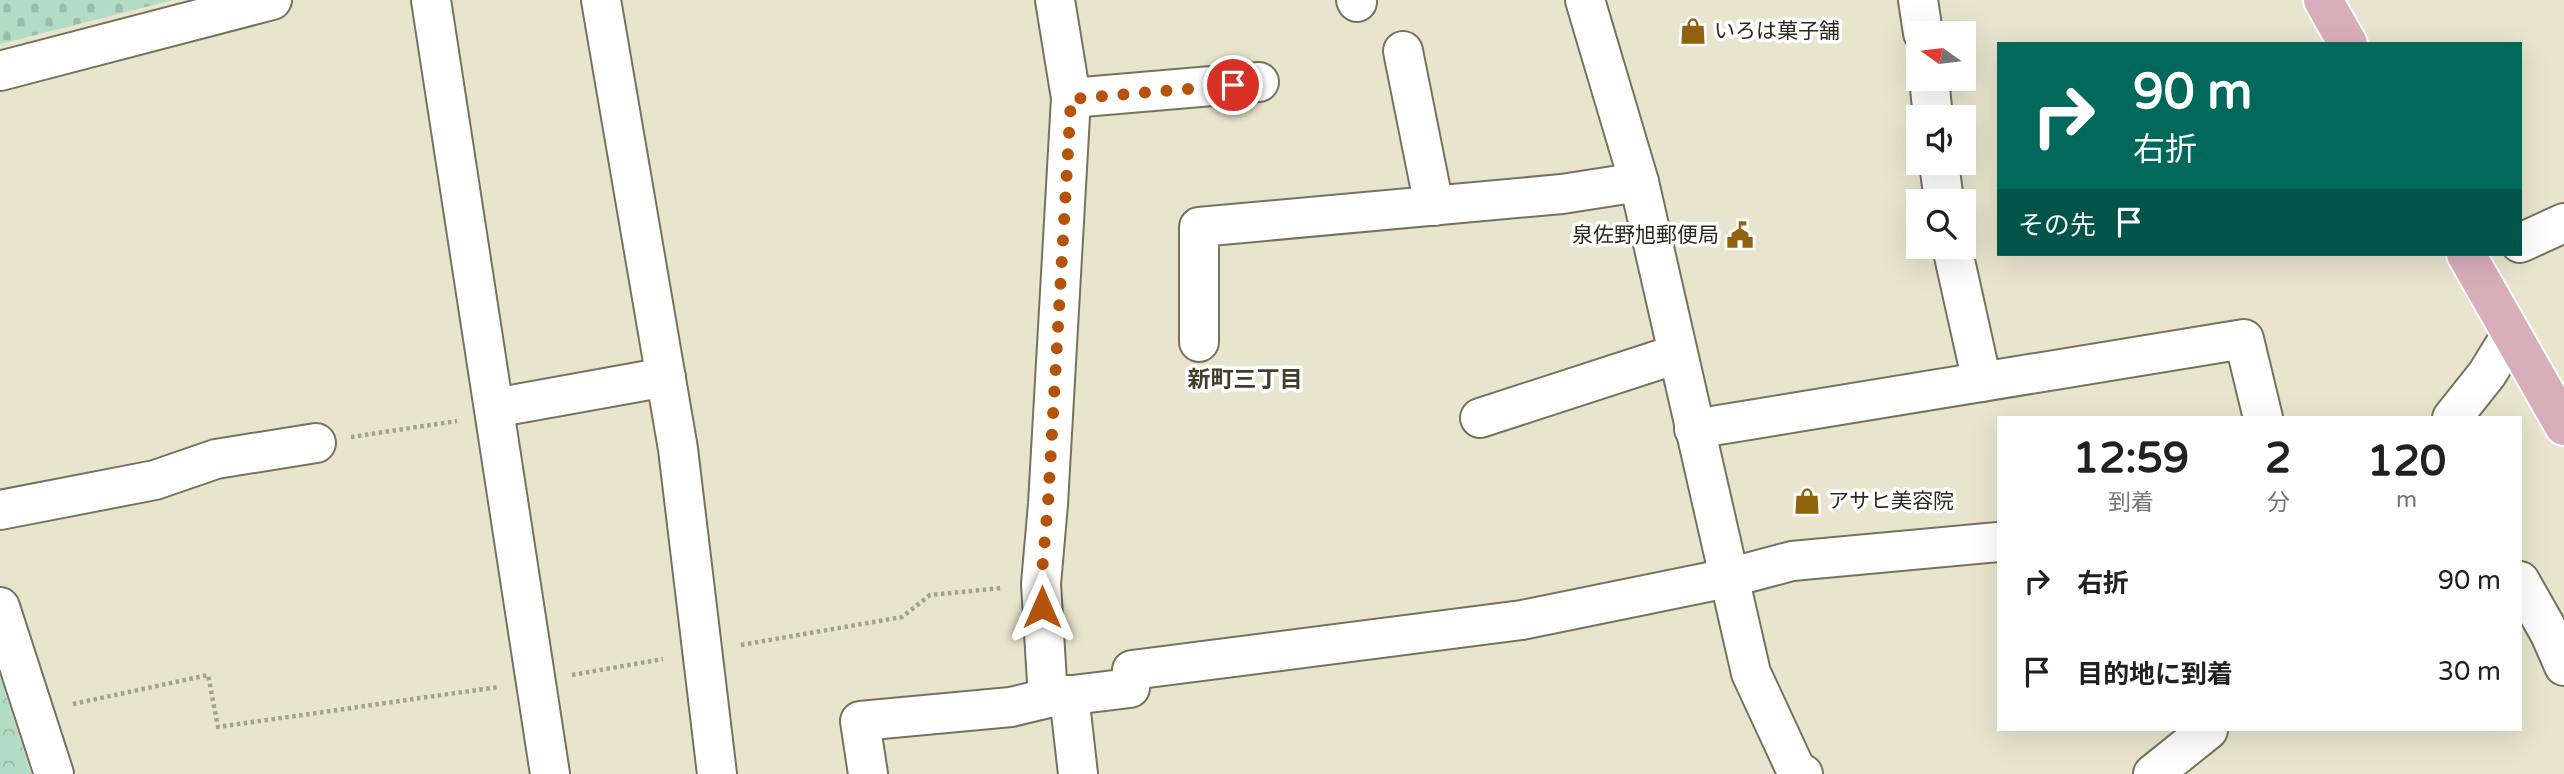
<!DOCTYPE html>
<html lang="ja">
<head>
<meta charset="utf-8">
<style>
  :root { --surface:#fff; --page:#f6f6f6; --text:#202124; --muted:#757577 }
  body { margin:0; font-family:"Varela Round","Noto Sans JP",sans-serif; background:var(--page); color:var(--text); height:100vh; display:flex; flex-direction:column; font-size:26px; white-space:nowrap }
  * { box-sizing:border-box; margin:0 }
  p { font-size:23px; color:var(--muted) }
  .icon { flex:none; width:38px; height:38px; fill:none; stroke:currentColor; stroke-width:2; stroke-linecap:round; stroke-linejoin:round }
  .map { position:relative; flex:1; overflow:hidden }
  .drawer { position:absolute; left:1997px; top:416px; width:525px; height:315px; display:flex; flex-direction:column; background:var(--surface); border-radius:0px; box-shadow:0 7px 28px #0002 }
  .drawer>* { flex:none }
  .hud { position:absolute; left:1997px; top:42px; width:525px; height:214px; border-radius:0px; box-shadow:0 7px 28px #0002; background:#00695c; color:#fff; overflow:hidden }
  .needle { width:46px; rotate:284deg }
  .controls { position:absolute; left:1906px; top:21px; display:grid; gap:14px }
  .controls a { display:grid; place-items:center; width:70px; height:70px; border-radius:0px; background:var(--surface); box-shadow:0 7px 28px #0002; font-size:35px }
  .pin { position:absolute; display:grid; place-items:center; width:60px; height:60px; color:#fff; margin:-30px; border:4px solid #fff; border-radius:50%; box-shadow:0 2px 7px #0007 }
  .me { position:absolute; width:77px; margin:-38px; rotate:0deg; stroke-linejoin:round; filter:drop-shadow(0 0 5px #0008) }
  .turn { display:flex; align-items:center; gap:24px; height:147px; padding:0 21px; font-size:32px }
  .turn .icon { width:91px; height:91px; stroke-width:2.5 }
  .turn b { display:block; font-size:49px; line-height:60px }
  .then { display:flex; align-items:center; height:66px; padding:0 21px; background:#0003; gap:14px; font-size:26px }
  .eta { display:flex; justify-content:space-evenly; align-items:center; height:119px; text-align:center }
  .eta b { font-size:42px; font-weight:700; line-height:49px }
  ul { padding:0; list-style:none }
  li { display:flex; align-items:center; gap:21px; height:91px; padding:0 21px }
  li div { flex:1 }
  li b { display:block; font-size:26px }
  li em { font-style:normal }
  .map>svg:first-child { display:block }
</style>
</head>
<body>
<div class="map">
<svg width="2564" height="774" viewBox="0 0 2564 774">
  <defs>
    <pattern id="cemetery-stones" width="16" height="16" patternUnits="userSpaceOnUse" patternTransform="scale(1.75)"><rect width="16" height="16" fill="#b3dcc4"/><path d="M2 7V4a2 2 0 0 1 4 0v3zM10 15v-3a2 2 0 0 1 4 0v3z" fill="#9abda8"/></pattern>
    <pattern id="park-crowns" width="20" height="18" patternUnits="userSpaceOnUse" patternTransform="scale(1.75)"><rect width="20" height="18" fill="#b3dcc4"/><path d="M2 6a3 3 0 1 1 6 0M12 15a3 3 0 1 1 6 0" fill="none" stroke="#9abda8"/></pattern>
  </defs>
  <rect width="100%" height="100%" fill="#e9e4cd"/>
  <polygon fill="url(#cemetery-stones)" points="0,0 173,0 0,44"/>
  <polygon fill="url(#park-crowns)" points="0,676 31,774 0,774"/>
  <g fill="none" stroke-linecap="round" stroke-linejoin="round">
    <defs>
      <g id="minor">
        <polyline points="431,0 550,774"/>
        <polyline points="601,0 678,449 717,774"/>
        <polyline points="1356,0 1357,2"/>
        <polyline points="1585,0 1639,182 1751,673 1796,770 1803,774"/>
        <polyline points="1918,0 1923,33"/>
        <polyline points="1403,51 1434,206"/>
        <polyline points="0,71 272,0"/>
        <polyline points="1929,79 1933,117"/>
        <polyline points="1071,98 1259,82"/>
        <polyline points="1939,163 1944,201"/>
        <polyline points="2520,243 2564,223"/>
        <polyline points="1952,247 1982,382"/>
        <polyline points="1199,342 1199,227 1562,194 1639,182"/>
        <polyline points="494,408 666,377"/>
        <polyline points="1480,418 1677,354"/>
        <polyline points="2452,418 2487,374 2511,335"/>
        <polyline points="1694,429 2244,339 2263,418"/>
        <polyline points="0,510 155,480 216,459 316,443"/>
        <polyline points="2520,581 2550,634 2564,666"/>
        <polyline points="0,607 54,774"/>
        <polyline points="1069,695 1078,774"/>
        <polyline points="1048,698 1041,584 1048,504 1071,98 1055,0"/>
        <polyline points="868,774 860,721 1011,707 1048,698 1130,688 1132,670 1522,620 1728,578 1792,561 1998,542"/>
        <polyline points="2153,774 2208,730"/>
      </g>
      <g id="major">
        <polyline points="2323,0 2348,44"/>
        <polyline points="2466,254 2564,426"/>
      </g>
    </defs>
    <use href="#minor" stroke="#77725d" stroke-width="42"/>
    <use href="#major" stroke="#fff" stroke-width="42"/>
    <g stroke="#a5a190" stroke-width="4.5" stroke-dasharray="3.5 3.5" stroke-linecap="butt">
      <polyline points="351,437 457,421"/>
      <polyline points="741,645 902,617 930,595 1002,588"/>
      <polyline points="572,675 663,659"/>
      <polyline points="73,704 208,675 218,727 498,687"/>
    </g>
    <use href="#minor" stroke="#fff" stroke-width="38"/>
    <use href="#major" stroke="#d9aebb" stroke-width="38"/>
  </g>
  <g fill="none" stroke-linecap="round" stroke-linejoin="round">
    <polyline stroke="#b45309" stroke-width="12" stroke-dasharray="0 21.6" points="1042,607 1041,584 1048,503 1071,99 1233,85"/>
  </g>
  <defs>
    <symbol id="shop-bare" viewBox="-9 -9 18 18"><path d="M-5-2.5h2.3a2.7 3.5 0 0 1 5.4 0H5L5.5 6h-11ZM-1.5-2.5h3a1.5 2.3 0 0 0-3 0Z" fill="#90620d" stroke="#fff" stroke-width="2.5" paint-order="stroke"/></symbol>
    <symbol id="civic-bare" viewBox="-9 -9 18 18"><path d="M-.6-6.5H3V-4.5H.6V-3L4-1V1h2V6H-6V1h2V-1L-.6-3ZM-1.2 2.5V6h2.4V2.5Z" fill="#90620d" stroke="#fff" stroke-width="2.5" paint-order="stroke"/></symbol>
  </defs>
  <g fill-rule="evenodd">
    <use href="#shop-bare" x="1674" y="12" width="38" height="38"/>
    <use href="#civic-bare" x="1721" y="216" width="38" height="38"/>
    <use href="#shop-bare" x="1788" y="482" width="38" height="38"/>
  </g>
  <g text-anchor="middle" stroke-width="7" stroke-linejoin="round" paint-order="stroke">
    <g font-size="21" fill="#29271f" stroke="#fff" text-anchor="start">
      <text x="1714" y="38">いろは菓子舗</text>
      <text x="1719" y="242" text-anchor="end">泉佐野旭郵便局</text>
      <text x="1828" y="508">アサヒ美容院</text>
    </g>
    <g font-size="23" font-weight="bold" fill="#423e2a" stroke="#fff">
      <text x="1245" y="387">新町三丁目</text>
    </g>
  </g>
</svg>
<div class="controls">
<a><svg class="needle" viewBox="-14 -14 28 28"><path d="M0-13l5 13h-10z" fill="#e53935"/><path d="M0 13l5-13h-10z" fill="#757577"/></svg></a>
<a><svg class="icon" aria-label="sound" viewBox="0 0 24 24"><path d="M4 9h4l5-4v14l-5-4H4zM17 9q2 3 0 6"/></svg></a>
<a><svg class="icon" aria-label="search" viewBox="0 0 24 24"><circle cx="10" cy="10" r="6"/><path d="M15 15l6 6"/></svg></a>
</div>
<div class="pin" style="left:1233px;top:85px;background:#d93025"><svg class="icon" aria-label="arrive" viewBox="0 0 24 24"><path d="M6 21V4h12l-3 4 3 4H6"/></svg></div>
<svg class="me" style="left:1042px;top:607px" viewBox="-20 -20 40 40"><path d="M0-17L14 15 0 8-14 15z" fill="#b45309" stroke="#fff" stroke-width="4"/></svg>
<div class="hud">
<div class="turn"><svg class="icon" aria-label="right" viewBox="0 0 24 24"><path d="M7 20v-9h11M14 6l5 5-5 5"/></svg><div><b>90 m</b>右折</div></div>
<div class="then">その先<svg class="icon" aria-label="arrive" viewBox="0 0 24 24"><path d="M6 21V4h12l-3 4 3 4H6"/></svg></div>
</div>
<section class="drawer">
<div class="eta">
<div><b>12:59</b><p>到着</p></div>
<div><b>2</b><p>分</p></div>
<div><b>120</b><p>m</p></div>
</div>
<ul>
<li><svg class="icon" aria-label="right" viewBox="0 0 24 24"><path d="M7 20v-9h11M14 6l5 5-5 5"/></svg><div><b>右折</b></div><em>90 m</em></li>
<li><svg class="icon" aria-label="arrive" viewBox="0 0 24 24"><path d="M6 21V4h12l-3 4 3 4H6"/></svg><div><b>目的地に到着</b></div><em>30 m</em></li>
</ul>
</section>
</div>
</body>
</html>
